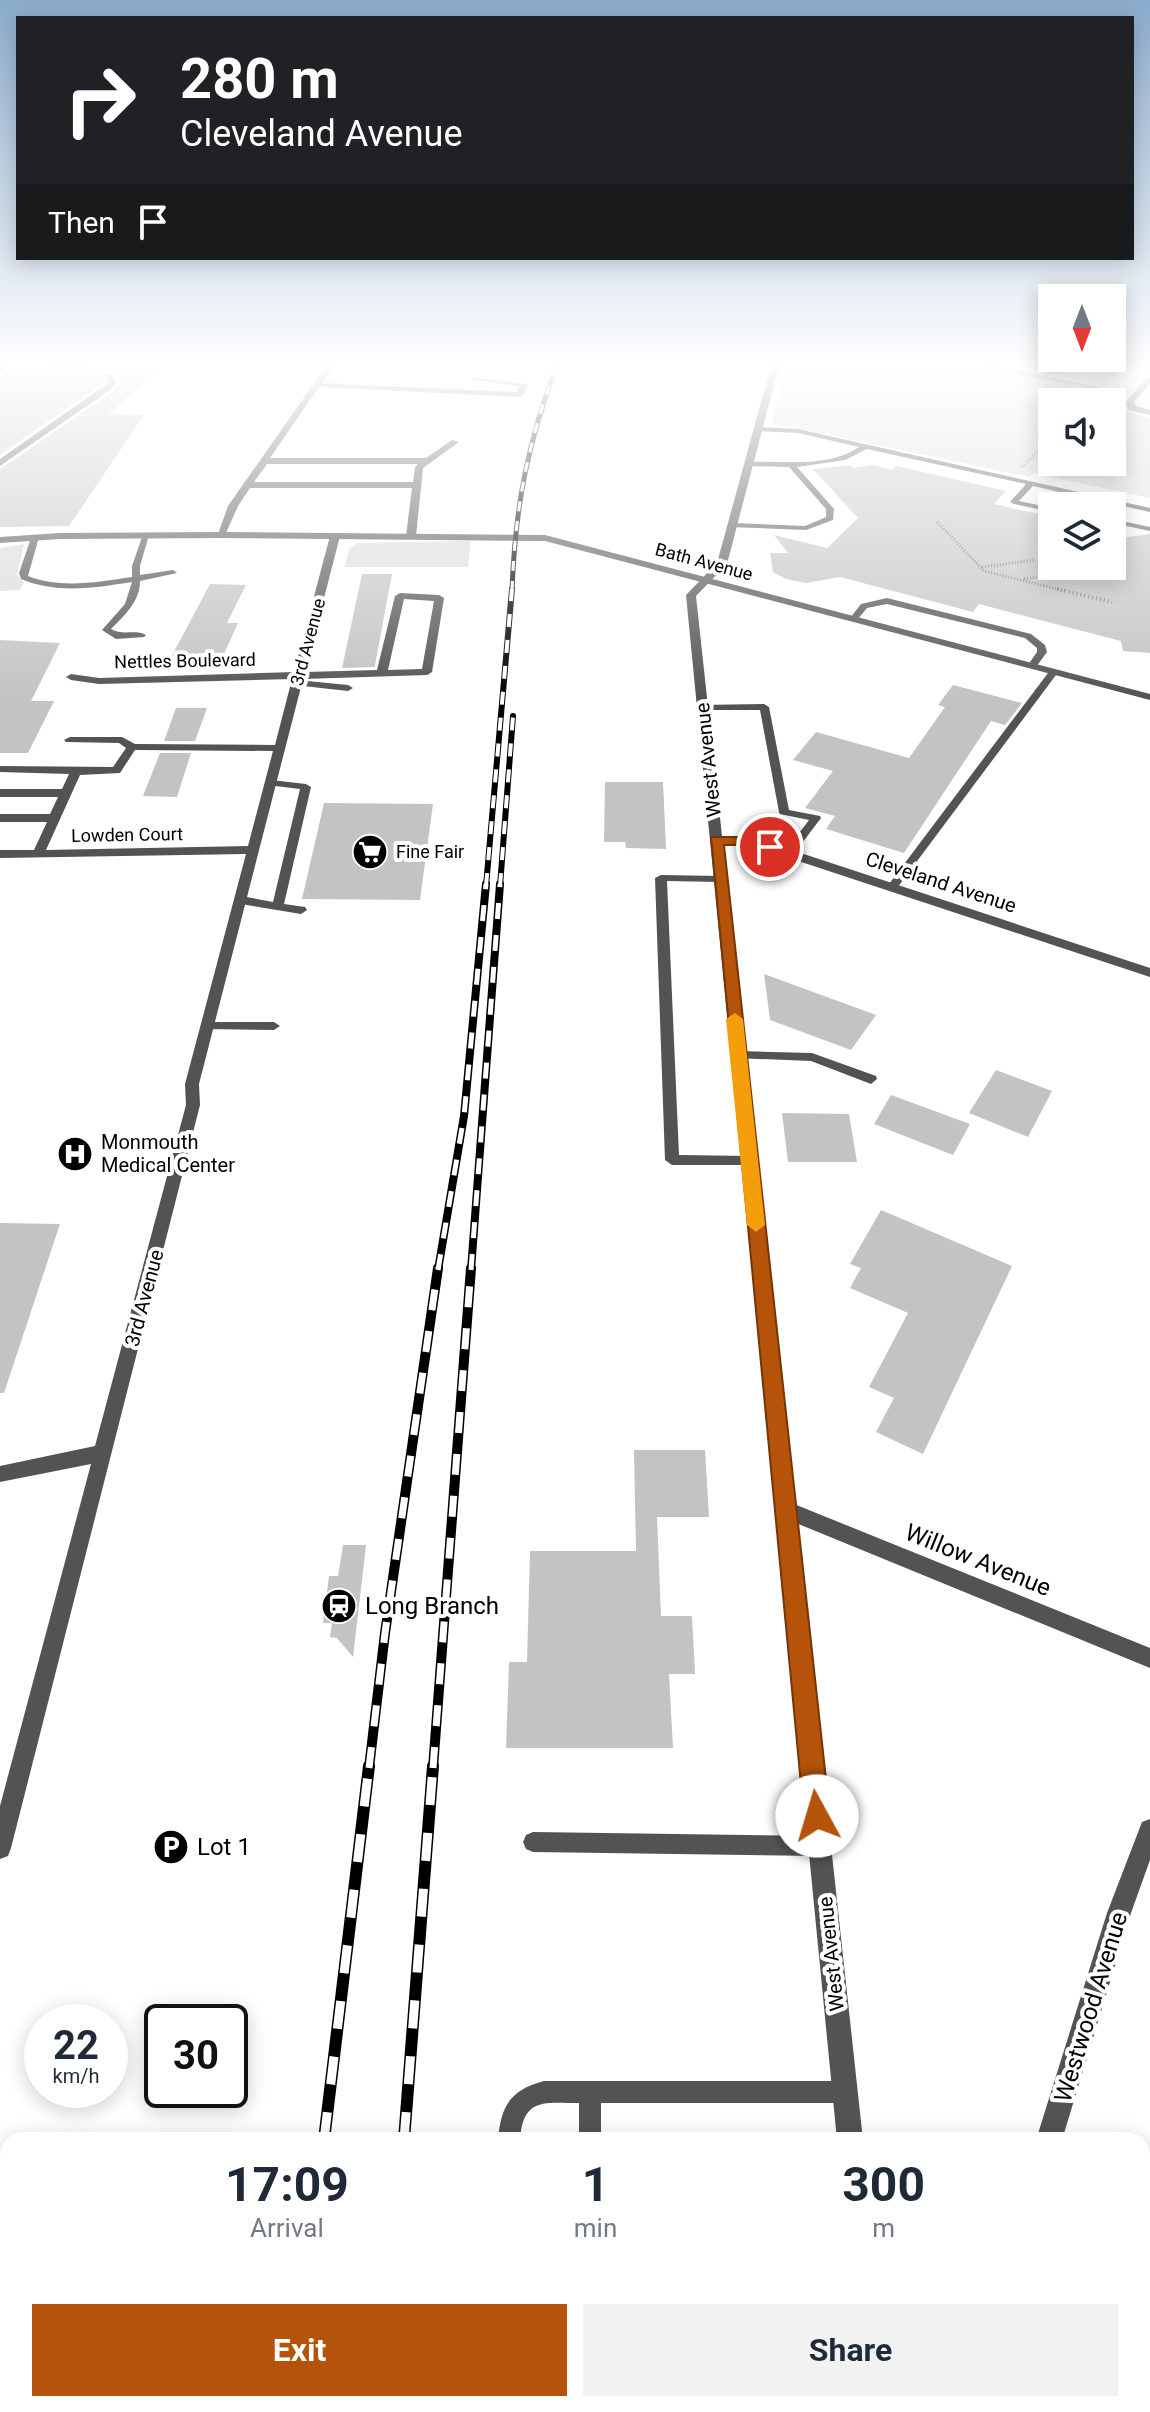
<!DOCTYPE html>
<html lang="en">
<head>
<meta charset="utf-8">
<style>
  :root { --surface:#fff; --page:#f2f2f3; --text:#1f2937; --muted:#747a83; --accent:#b45309 }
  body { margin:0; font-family:Roboto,sans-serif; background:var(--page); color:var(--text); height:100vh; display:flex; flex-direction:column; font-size:30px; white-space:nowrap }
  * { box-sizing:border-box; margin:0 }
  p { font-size:26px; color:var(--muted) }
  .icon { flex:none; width:44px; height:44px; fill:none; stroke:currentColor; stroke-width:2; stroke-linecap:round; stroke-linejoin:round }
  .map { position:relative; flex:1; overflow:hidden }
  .details { position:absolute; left:0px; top:2132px; width:1150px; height:280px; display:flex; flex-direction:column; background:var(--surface); border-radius:24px 24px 0 0; box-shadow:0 4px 20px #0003 }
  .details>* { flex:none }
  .banner { position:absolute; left:16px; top:16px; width:1118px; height:244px; border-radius:0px; box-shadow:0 4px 20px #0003; background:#202124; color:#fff; overflow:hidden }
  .needle { width:52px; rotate:180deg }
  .buttons { position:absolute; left:1038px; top:284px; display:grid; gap:16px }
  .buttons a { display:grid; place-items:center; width:88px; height:88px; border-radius:0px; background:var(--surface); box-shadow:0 4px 20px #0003; font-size:40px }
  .speed { position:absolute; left:24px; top:2004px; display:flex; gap:16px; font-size:40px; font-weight:700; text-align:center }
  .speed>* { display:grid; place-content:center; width:104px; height:104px; border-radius:50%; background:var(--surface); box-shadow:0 4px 20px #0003; line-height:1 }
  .speed small { font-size:20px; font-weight:400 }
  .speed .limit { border:4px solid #111; border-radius:12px; background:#fff; color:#111 }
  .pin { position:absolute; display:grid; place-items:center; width:68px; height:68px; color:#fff; margin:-34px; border:4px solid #fff; border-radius:50%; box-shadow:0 2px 8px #0007 }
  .me { position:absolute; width:88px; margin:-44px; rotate:354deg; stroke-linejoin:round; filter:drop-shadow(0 0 6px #0008) }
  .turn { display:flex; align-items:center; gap:28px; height:168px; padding:0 32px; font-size:36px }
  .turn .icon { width:104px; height:104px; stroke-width:2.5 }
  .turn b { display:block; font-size:56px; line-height:68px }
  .then { display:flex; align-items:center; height:76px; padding:0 32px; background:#0003; gap:16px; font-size:30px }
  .eta { display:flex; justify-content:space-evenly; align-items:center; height:136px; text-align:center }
  .eta b { font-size:48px; font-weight:700; line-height:56px }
  .button { display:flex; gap:16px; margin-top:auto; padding:16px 32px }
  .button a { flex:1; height:92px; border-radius:0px; background:var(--accent); color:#fff; font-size:32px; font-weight:700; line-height:92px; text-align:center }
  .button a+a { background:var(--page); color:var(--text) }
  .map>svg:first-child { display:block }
</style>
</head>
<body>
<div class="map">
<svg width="1150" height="2412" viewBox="0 0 1150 2412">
  <rect width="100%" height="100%" fill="#fff"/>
  <g fill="#dadada">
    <polygon points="821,362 964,362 1100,388 1086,402 1052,402 1052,462 1112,462 1112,408 1150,418 1150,498 1033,473 1029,477 772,423 786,368"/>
    <polygon points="471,541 468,567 345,567 349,549 358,543"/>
    <polygon points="24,544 17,575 24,583 20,590 0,591 0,548"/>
  </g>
  <g fill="#c3c3c3">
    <polygon points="1035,362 1128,362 1106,386 1034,371"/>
    <polygon points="12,364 159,368 109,414 144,415 69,526 0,527 0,469 112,392 120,381 113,372 103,372 105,380 102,384 0,455 0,377"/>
    <polygon points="850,465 853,468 872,465 893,470 897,466 1006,491 994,504 1052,517 1052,566 1112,566 1112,539 1150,534 1150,653 1123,651 1121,641 979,604 973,612 840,577 806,583 786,579 773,572 770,553 788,553 774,535 827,548 858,518 813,469"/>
    <polygon points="362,574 392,574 375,665 375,667 342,668"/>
    <polygon points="210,584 246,585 227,623 238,623 224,654 201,653 196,662 169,661"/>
    <polygon points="0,640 60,643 31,701 54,701 28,753 0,753"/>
    <polygon points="953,685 1022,703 1005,725 991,721 904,853 826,829 835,816 805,808 833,771 793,760 816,732 909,758 945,707 938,705"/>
    <polygon points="176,708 207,708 195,741 164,741"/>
    <polygon points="160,753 191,753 177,797 143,796"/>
    <polygon points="605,782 663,782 666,849 626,848 625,842 604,842"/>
    <polygon points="324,803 433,804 420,900 302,899"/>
    <polygon points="764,974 876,1015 851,1050 770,1020"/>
    <polygon points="996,1070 1052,1091 1028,1137 969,1113"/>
    <polygon points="891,1095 970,1124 953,1155 874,1124"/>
    <polygon points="782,1113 849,1114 857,1162 788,1162"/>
    <polygon points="881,1210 1012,1266 923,1454 876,1432 894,1398 869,1387 908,1313 850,1288 861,1268 850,1264"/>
    <polygon points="0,1223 60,1224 4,1393 0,1393"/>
    <polygon points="634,1450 705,1450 709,1517 657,1517 661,1616 692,1616 695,1674 669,1674 673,1748 506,1748 509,1662 527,1662 530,1551 636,1551"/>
    <polygon points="343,1545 366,1545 353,1657 337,1638 330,1637 332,1623 323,1623 329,1576 338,1576"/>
  </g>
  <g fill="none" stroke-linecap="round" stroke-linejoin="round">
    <g stroke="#757575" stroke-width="3" stroke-dasharray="1 2" stroke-linecap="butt">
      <polyline points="1022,467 1052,436"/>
      <polyline points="937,522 984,571 1066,591"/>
      <polyline points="982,567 1035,560"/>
      <polyline points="1024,579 1049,575"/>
    </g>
    <polyline stroke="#757575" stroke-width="4" stroke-dasharray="1 3" stroke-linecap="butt" points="1057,589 1112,602"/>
    <g fill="#535353" fill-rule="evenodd">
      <polygon points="4,362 10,362 0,374 0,367"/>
      <path d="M755,427l43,2 352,79v4l-117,-26 -14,15 33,7v4l-38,-8 -4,-2 16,-18 -159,-35 -22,11 -48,7 37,42 -1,11 -27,10 -77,-3 -1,-2 4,-2 73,3 21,-9v-8l-37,-42 -40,-1h-3v-4c38,-2 80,7 113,-15l-61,-14 -40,-2z"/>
      <polygon points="1112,519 1150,527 1150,531 1112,523"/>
      <path d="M32,535l7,2 -11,39c33,13 70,6 104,1v-11l10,-29 7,-2 -9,31v9l33,-5 4,3 -37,8c0,20 -15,34 -29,48 11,7 25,0 35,6l-2,2 -28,2 -14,-9 23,-26 7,-22c-38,6 -75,12 -111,-3l-2,-6z"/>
      <polygon points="887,598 1031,634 1045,645 1047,652 1036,667 1030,667 1028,665 1037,652 1037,648 1025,638 887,604 867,608 857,620 850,618 861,604"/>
      <polygon points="1051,669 1059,671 897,888 889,888 889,884"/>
      <polygon points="297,680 348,685 353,688 348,691 294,685 292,683"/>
      <polygon points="699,705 764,704 769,707 789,810 820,816 821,818 793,855 789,856 784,853 809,820 780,814 779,812 760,710 702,710 697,707"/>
      <polygon points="271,780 306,784 311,787 284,904 305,907 307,910 301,914 241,904 235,900 241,896 273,902 300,789 267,785 266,783"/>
      <polygon points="661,875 720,876 726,879 720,882 667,881 679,1155 749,1156 754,1157 756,1161 754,1165 672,1165 665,1160 655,878"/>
      <polygon points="208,1022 274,1022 280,1026 274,1030 204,1029 202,1026 204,1023"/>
      <polygon points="738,1051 812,1053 876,1076 877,1079 871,1084 811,1061 734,1058 732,1055"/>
      <polygon points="533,1832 820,1836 827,1839 830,1846 827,1853 820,1856 533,1852 526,1849 523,1842 526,1835"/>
      <path d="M544,2081h301l8,3 3,8 -3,8 -8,3h-244v37h-22v-37c-35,0 -56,-6 -59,37h-22c3,-34 12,-50 46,-59z"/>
    </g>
    <polygon fill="#535353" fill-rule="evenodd" points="960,362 975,362 1127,393 1123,395"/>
    <g fill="#535353" fill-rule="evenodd">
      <path d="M329,362h8l-15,21 195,9 2,-6 -48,-6 4,-2 53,6 -4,11 -4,2 -201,-10 -49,71h156l26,-18 7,2 -36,26 -7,68 -5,3 -5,-3 6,-48h-162l-12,18 -13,29 -8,2 11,-31zM267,464h151l-3,3 -2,15h-159z"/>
      <polygon points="772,362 780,362 727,564 696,596 722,836 755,838 1150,968 1150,977 750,845 723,844 794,1504 1150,1648 1150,1668 796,1523 863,2140 837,2140 686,595 717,563"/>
      <polygon points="105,374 111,374 117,381 110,390 0,466 0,459 104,386 109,381"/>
      <polygon points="1147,377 1150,377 1150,384 1134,402 1136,406 1150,410 1150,415 1129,410 1126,402"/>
      <path d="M335,533l5,3 -35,136 72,-2 18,-74 5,-3 39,2 5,3 -12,74 -5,3 -124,4 -104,405 1,21 -189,743 -3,8 -8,3v-53l91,-342 -91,18v-16l95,-20 91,-341 -1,-21 61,-230 -246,4v-8h34l13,-28h-47v-8h50l8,-17h-58v-8h62l7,-15 -69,-2v-6l113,1 13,-19 -7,-5 -53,-1 -2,-2 6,-3h52l13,7 140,1 17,-66 -193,5 -28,-4 -5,-3 5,-3 28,4 195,-6 36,-136zM404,599l30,2 -12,68 -34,1zM135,750l138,1 -25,95 -202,4 34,-75 40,-2z"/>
      <polygon points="868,2404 896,2404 897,2412 869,2412"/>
    </g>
    <g fill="#535353" fill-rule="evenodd">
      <polygon points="220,532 545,535 1150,694 1150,700 545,541 220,538 60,539 0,543 0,537 60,533"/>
      <polygon points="1150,1819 1150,1860 1131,1913 1062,2140 1036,2140 1107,1913 1142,1822"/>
      <polygon points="1142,2357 1150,2361 1150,2390 1142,2386"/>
      <polygon points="958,2404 986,2404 984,2412 956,2412"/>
    </g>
    <defs>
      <path id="rail-far4" d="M512,591c3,-85 16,-150 46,-229"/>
      <g id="rail-far3">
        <polyline points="486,886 512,589"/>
        <polyline points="500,886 513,716"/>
      </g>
      <g id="rail-far2">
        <polyline points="438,1270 464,1116 486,884"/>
        <polyline points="471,1270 500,884"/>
      </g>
      <g id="rail-far1">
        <polyline points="369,1768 385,1633 438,1268"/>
        <polyline points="433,1768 471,1268"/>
      </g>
      <g id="rail">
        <polyline points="324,2140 369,1766"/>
        <polyline points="404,2140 433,1766"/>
        <polyline points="292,2412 293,2404"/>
        <polyline points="381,2412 382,2404"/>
      </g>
    </defs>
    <use href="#rail-far4" stroke="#000" stroke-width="5"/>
    <use href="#rail-far3" stroke="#000" stroke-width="6"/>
    <use href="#rail-far2" stroke="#000" stroke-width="8"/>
    <use href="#rail-far1" stroke="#000" stroke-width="10"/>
    <use href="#rail" stroke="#000" stroke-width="12"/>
    <use href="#rail-far4" stroke="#fff" stroke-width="3" stroke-dasharray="10" stroke-linecap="butt"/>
    <use href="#rail-far3" stroke="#fff" stroke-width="4" stroke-dasharray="13" stroke-linecap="butt"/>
    <use href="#rail-far2" stroke="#fff" stroke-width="5" stroke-dasharray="16" stroke-linecap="butt"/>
    <use href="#rail-far1" stroke="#fff" stroke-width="7" stroke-dasharray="21" stroke-linecap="butt"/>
    <use href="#rail" stroke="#fff" stroke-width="9" stroke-dasharray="28" stroke-linecap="butt"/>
  </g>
  <linearGradient id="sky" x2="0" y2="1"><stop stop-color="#8baccc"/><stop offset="0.52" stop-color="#fff"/><stop offset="1" stop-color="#fff" stop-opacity="0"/></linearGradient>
  <rect width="1150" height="699" fill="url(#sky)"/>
  <polygon fill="#b45309" stroke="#753606" stroke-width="2" points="711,837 751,837 777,847 770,851 750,845 724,845 830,1816 826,1824 817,1828 808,1824 804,1816"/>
  <polygon fill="#f59e0b" points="735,1013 743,1019 765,1225 756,1232 747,1225 726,1019"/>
  <defs>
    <symbol id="supermarket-disc" viewBox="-11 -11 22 22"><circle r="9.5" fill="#000" stroke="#fff"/><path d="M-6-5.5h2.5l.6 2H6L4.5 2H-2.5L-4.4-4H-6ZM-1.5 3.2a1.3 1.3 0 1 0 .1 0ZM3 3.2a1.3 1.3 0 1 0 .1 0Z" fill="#fff"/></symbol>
    <symbol id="hospital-disc" viewBox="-11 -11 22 22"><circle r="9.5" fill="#000" stroke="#fff"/><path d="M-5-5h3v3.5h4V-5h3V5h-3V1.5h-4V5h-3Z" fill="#fff"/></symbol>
    <symbol id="station-disc" viewBox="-11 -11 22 22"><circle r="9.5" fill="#000" stroke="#fff"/><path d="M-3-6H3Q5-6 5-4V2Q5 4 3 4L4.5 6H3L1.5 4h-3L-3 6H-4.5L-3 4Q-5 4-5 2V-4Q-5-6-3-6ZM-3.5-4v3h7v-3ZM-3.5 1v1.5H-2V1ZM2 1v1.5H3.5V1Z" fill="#fff"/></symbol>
    <symbol id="parking-disc" viewBox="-11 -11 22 22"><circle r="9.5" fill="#000" stroke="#fff"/><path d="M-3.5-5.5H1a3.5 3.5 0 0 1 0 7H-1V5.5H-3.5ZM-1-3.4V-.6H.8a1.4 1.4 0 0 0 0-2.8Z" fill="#fff"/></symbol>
  </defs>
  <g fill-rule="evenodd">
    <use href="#supermarket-disc" x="350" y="832" width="40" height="40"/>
    <use href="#hospital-disc" x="55" y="1134" width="40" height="40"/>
    <use href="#station-disc" x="319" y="1586" width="40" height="40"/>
    <use href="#parking-disc" x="151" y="1827" width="40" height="40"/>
  </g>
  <g text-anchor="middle" stroke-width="8" stroke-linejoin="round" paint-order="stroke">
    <g font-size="18" fill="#000" stroke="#fff">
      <text transform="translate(704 562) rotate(15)" y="6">Bath Avenue</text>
      <text transform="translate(308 642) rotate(-75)" y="6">3rd Avenue</text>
      <text transform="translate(185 661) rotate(-1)" y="6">Nettles Boulevard</text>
      <text transform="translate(127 835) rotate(-1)" y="6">Lowden Court</text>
    </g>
    <g font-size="18" fill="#000" stroke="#fff" text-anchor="start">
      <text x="396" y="858">Fine Fair</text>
    </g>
    <g font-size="20" fill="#000" stroke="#fff">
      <text transform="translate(708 760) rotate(-96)" y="7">West Avenue</text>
      <text transform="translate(941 882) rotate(18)" y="7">Cleveland Avenue</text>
      <text transform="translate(144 1298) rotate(-75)" y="7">3rd Avenue</text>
      <text transform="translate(831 1954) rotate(-96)" y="7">West Avenue</text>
    </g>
    <g font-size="20" fill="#000" stroke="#fff" text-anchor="start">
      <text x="101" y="1149">Monmouth<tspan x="101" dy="23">Medical Center</tspan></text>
    </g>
    <g font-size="24" fill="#000" stroke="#fff">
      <text transform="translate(978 1560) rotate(22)" y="8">Willow Avenue</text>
      <text transform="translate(1091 2007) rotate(-73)" y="8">Westwood Avenue</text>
    </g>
    <g font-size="24" fill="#000" stroke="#fff" text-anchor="start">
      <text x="365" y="1614">Long Branch</text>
      <text x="197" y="1855">Lot 1</text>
    </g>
  </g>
</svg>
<div class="buttons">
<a><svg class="needle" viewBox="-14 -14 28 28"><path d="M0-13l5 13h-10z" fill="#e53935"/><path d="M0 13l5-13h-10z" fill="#747a83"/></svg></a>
<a><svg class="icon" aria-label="sound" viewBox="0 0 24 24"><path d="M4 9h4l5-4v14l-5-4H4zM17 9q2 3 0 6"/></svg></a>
<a><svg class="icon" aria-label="layers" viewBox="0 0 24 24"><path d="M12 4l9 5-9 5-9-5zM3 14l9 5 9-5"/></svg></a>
</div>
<div class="speed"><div>22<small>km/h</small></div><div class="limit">30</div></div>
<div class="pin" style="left:770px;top:847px;background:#d93025"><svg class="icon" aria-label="arrive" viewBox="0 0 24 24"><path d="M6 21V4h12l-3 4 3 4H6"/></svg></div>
<svg class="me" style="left:817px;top:1816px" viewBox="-20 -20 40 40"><circle r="19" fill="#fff"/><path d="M0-13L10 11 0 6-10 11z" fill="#b45309"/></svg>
<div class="banner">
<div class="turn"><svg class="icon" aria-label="right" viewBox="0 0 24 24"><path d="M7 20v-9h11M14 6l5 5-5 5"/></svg><div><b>280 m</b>Cleveland Avenue</div></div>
<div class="then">Then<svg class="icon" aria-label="arrive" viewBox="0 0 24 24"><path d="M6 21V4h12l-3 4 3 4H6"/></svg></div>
</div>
<section class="details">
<div class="eta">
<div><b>17:09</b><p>Arrival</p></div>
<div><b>1</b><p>min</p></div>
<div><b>300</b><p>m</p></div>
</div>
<div class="button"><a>Exit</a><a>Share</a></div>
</section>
</div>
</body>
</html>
